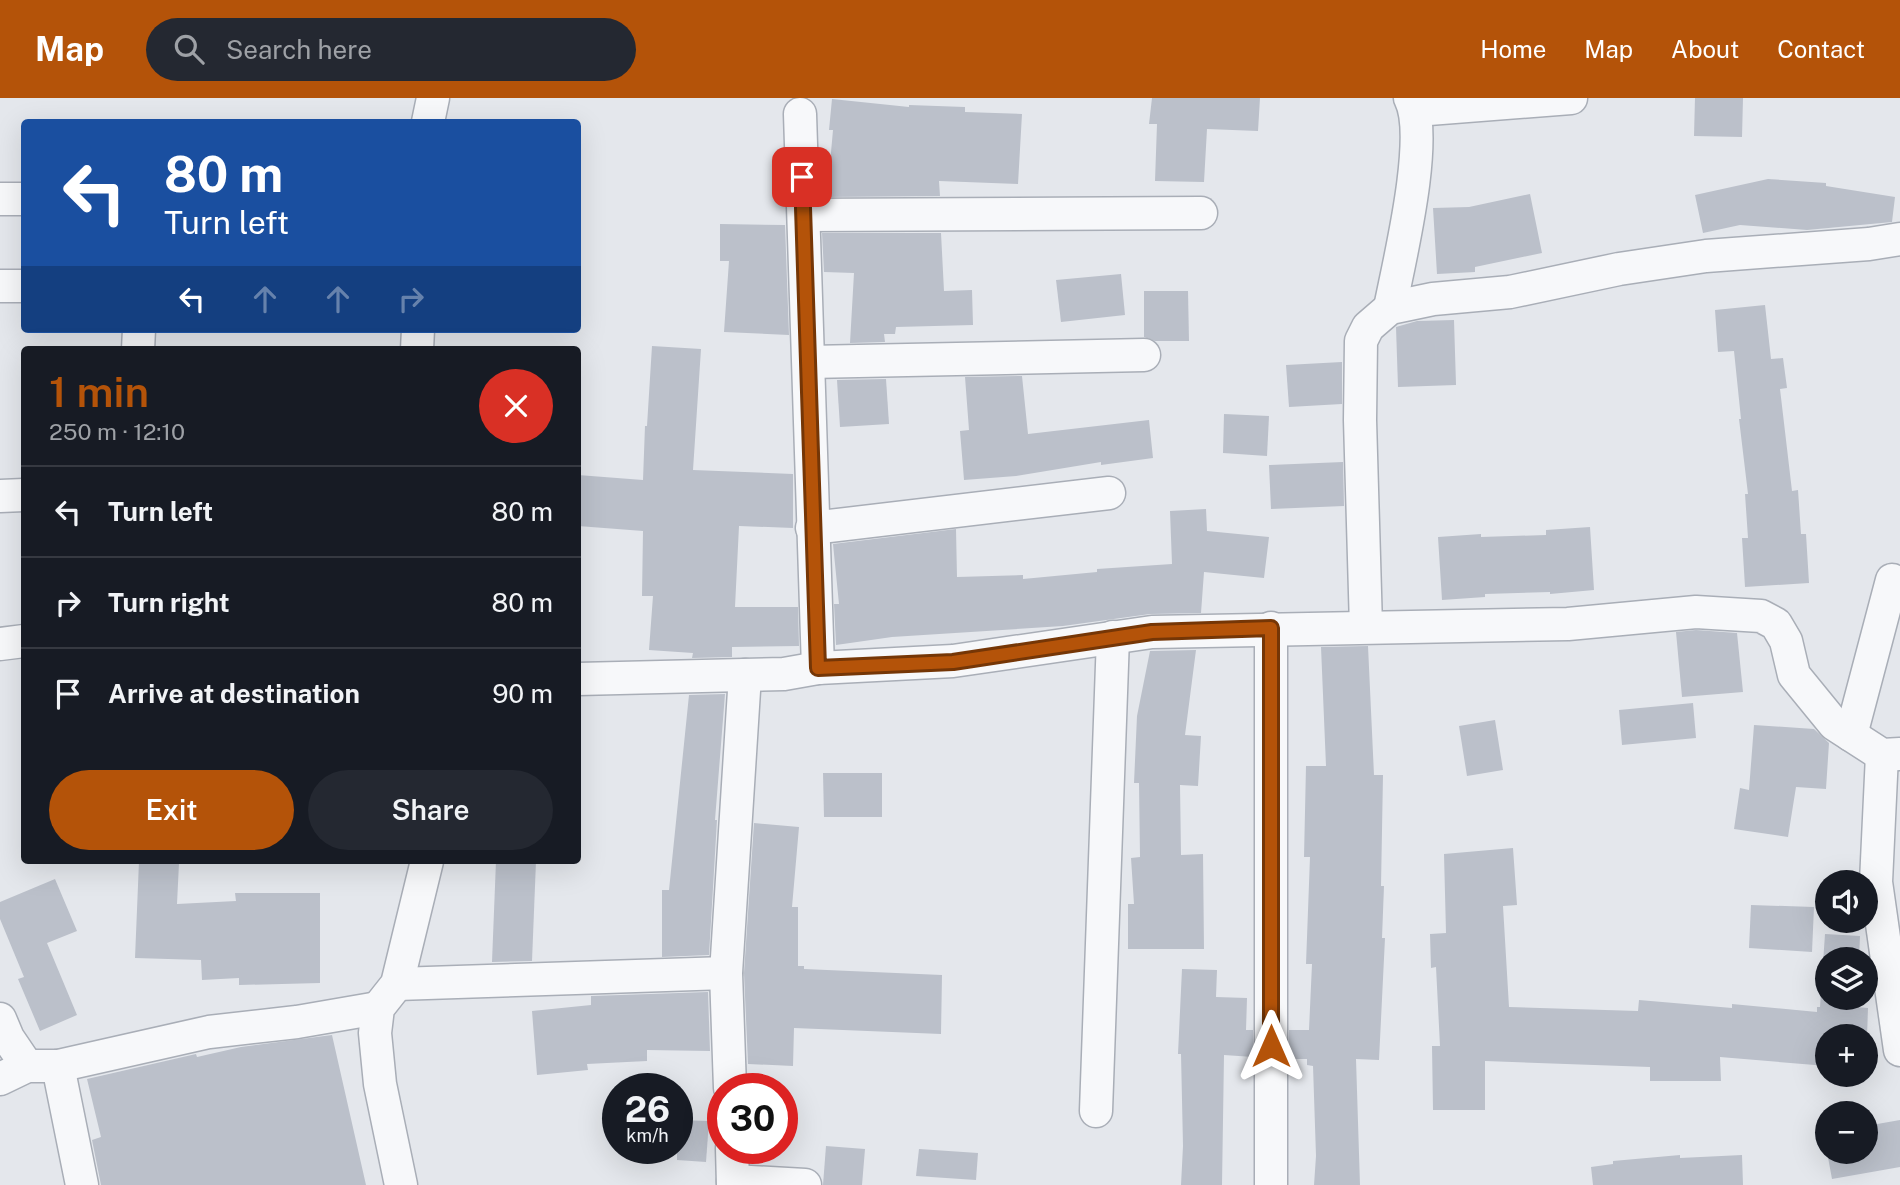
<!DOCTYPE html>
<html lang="en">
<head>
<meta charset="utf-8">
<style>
  :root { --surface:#171b24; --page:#242831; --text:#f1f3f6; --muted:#9ea1a6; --line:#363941; --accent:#b45309 }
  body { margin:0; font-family:"Public Sans",sans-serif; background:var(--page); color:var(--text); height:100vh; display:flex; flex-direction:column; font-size:26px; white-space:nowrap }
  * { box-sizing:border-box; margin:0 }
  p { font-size:23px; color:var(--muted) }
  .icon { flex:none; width:38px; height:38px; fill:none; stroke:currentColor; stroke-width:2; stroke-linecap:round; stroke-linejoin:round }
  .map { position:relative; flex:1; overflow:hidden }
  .details { position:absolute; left:21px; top:248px; width:560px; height:518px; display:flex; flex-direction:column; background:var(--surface); border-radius:7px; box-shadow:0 7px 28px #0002 }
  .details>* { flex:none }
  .guide { position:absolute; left:21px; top:21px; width:560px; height:214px; border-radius:7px; box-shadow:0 7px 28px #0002; background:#1a4fa0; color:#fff; overflow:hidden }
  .buttons { position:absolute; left:1815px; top:772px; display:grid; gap:14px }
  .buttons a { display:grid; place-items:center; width:63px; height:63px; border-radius:50%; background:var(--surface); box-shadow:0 7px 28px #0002; font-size:35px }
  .speed { position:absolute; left:602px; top:975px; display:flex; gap:14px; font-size:35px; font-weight:700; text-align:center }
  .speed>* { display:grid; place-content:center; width:91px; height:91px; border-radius:50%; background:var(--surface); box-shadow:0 7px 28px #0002; line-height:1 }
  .speed small { font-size:18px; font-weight:400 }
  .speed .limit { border:10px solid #d22; background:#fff; color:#111 }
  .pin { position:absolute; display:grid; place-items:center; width:60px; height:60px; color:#fff; margin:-30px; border-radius:14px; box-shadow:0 4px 10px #0006 }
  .me { position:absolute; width:77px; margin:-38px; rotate:0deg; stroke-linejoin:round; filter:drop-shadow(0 0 5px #0008) }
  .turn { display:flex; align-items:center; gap:24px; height:147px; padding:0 28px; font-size:32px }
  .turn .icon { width:91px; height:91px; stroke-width:2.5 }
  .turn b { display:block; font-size:49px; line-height:60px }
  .lanes { display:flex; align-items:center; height:66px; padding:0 28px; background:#0003; justify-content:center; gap:35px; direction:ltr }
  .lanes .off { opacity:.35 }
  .round { display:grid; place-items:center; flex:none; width:74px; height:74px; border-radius:37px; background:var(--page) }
  .headline { display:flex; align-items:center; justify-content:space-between; height:119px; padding:0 28px }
  h1 { font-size:42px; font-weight:600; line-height:52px; color:var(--accent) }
  .primary-button { display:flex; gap:14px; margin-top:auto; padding:14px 28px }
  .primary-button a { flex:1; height:80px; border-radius:42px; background:var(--accent); color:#fff; font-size:28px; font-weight:600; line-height:80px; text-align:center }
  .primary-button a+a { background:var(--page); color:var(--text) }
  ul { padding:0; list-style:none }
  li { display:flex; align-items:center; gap:21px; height:91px; padding:0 28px; border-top:2px solid var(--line) }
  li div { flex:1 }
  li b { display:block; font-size:26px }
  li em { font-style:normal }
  header { display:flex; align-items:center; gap:42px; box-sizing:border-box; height:98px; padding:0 35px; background:var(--accent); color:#fff }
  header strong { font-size:33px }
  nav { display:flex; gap:38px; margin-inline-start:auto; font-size:24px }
  .search { width:490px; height:63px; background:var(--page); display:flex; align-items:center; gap:18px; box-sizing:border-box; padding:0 24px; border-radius:38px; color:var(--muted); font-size:26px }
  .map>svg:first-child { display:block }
</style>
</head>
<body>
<header>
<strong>Map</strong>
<div class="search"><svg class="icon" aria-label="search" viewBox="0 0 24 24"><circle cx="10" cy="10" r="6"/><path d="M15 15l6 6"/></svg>Search here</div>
<nav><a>Home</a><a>Map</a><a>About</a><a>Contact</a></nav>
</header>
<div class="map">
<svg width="1900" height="1087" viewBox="0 0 1900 1087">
  <rect width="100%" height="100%" fill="#e4e7ec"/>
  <g fill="#bbc0ca">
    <polygon points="1152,0 1260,0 1258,33 1207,31 1204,84 1155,83 1157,26 1149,26"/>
    <polygon points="1695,0 1743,0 1742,39 1694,38"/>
    <polygon points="832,1 909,9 909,7 965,9 965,14 1022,16 1018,86 939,83 940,98 827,99 833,32 829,32"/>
    <polygon points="1768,81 1826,85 1826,88 1895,99 1892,124 1807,132 1740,127 1703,135 1695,97"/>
    <polygon points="1530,96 1542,155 1475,169 1475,174 1437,176 1433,110 1469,109"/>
    <polygon points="720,126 785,127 789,237 724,234 729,163 720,163"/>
    <polygon points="822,135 941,135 944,193 972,192 973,227 896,229 895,236 884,236 885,244 850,245 854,175 824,174"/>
    <polygon points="1121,176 1125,217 1061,224 1056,182"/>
    <polygon points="1144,193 1188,193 1189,243 1155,243 1144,239"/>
    <polygon points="1765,207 1771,261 1783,260 1787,290 1780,291 1792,393 1798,392 1801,436 1806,436 1809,485 1745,489 1742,440 1748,440 1745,396 1748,396 1739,321 1741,321 1734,253 1718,254 1715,212"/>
    <polygon points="1454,222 1456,287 1398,289 1396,229 1417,223"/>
    <polygon points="652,248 701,251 693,372 793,376 793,430 739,428 735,509 798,509 799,548 732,549 732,559 692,560 693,555 649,552 653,498 642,498 643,433 578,428 578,377 643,382 645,328 647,328"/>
    <polygon points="1342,264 1342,306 1289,309 1286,267"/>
    <polygon points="1022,278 1028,336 1149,322 1153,360 1101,367 1101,364 1016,378 964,382 960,333 969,332 965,279"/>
    <polygon points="886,281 889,326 840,329 837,282"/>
    <polygon points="1224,316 1269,318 1267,358 1223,355"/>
    <polygon points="1343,364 1344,408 1271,411 1269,367"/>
    <polygon points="1206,411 1207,433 1269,439 1264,480 1204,474 1201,515 1150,516 1063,528 892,539 836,547 834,506 839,506 833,446 956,431 957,479 1023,477 1023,481 1097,474 1097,471 1172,466 1170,413"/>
    <polygon points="1590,429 1594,492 1550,496 1550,494 1485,496 1485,499 1442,502 1438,439 1481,436 1481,439 1546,437 1546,432"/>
    <polygon points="1696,532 1737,535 1743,594 1682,599 1676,534"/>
    <polygon points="1368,548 1374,677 1383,677 1381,788 1384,788 1382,840 1385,840 1379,962 1356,961 1360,1087 1314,1087 1316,1058 1313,968 1307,967 1307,961 1289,961 1289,932 1309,932 1312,866 1306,866 1310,759 1304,759 1306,668 1326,668 1321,549"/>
    <polygon points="1196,552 1185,637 1201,638 1198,688 1180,687 1181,757 1203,756 1204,851 1128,851 1128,806 1134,806 1131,760 1140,759 1139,685 1134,685 1137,618 1150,553"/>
    <polygon points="725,596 715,722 717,722 709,857 662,859 662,792 669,792 689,597"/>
    <polygon points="1693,605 1696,640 1622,647 1619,612"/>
    <polygon points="1495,622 1503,672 1467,678 1459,628"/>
    <polygon points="1754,627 1814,631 1829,645 1826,691 1796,689 1788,739 1734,731 1740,690 1749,692"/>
    <polygon points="823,675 882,675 882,719 824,719"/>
    <polygon points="754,725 799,729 792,809 798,809 798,868 804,868 804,871 942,877 941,936 794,930 793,968 748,966 744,875"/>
    <polygon points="1513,750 1517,807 1503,808 1509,909 1638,913 1639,902 1732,910 1732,906 1817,914 1817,909 1820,909 1825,836 1860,838 1859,861 1827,861 1827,900 1856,900 1855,909 1868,910 1866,968 1866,938 1827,938 1827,968 1720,959 1721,983 1650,983 1650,969 1485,963 1485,1012 1433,1012 1432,948 1440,948 1436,869 1431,870 1430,836 1446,835 1444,756"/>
    <polygon points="139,763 179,765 177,806 236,803 235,795 320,795 320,885 239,887 239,880 202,882 201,862 135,860"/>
    <polygon points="496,763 536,763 532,863 492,864"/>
    <polygon points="55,781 77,833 47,845 77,917 40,933 18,881 24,879 0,821 0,804"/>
    <polygon points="1751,807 1814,809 1812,854 1749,850"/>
    <polygon points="1182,871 1217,872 1216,899 1247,900 1246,932 1253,932 1253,959 1224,957 1222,1087 1181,1087 1183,1048 1181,956 1178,956"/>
    <polygon points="708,894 710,953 647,952 647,963 587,966 588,972 537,977 532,913 591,907 591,898"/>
    <polygon points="332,937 366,1087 101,1087 92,1042 101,1039 87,981 196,956 197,959 241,949"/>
    <polygon points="677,1022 709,1023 706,1064 677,1062"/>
    <polygon points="1900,1022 1900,1069 1832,1081 1827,1054 1866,1054 1866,1028"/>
    <polygon points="826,1048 865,1051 862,1087 823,1087"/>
    <polygon points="919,1051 978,1055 976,1082 916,1078"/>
    <polygon points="1680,1057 1680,1060 1742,1057 1743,1087 1593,1087 1591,1069 1613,1066 1613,1063"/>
  </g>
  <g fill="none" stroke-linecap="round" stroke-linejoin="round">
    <defs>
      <g id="minor">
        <polyline points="1416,12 1571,0"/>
        <polyline points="800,16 818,570"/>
        <polyline points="428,24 433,0"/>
        <polyline points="0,101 24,101"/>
        <polyline points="804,117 1201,115"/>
        <polyline points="0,188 24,188"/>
        <path d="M1390,210c9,-46 40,-171 20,-210"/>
        <polyline points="138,252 139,231"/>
        <polyline points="417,252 418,231"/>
        <polyline points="809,264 1144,257"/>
        <polyline points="0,398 24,397"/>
        <polyline points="812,430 1109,395"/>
        <polyline points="1366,529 1360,322 1361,243 1368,229 1390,210 1433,201 1510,194 1619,171 1706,158 1869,146 1900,141"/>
        <polyline points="1271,530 1271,1087"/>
        <polyline points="0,546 24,543"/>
        <polyline points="578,581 784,576 818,570 953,563 1152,534 1568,526 1696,514 1761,518 1776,526 1786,543 1794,577 1834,626 1882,657 1900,656"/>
        <polyline points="1851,637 1892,482"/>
        <polyline points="1882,657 1876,784 1900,952"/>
        <polyline points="397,886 726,875"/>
        <polyline points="0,921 8,940 27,968"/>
        <polyline points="58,968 82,1087"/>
        <polyline points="0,981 27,968 58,968 209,934 297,924 378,910"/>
        <polyline points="730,990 726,875 745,577"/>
        <polyline points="1096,1013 1113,539"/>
        <polyline points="732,1050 733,1087"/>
        <polyline points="733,1083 805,1087"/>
        <polyline points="401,1087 380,986 375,935 378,910 397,886 427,763"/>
      </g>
    </defs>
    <use href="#minor" stroke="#a9aeb7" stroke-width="35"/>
    <use href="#minor" stroke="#f7f8fa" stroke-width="32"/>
  </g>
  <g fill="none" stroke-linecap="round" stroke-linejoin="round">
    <defs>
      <polyline id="route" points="802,79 818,570 953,564 1152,534 1271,530 1271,948"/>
    </defs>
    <use href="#route" stroke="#753606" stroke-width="18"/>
    <use href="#route" stroke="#b45309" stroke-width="12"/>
  </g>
</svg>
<div class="buttons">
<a><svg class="icon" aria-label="sound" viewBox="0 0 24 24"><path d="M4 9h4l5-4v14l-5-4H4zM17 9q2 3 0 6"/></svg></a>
<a><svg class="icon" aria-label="layers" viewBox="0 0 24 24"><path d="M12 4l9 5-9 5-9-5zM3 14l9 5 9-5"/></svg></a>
<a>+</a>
<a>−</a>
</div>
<div class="speed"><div>26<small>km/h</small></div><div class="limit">30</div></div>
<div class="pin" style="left:802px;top:79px;background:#d93025"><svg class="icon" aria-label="arrive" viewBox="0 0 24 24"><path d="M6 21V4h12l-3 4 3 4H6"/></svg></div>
<svg class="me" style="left:1271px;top:948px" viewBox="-20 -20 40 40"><path d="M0-17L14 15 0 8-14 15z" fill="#b45309" stroke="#fff" stroke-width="4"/></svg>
<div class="guide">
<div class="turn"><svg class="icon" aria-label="left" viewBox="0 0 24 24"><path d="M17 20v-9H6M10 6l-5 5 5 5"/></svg><div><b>80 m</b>Turn left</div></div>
<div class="lanes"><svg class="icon" aria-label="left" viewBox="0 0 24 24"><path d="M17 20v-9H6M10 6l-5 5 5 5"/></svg><svg class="icon off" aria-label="ahead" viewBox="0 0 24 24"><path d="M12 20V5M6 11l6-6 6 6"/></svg><svg class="icon off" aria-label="ahead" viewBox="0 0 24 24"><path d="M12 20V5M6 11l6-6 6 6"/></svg><svg class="icon off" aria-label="right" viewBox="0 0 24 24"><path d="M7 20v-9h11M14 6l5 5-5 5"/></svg></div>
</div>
<section class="details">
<div class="headline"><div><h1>1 min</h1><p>250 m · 12:10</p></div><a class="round" style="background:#d93025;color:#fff"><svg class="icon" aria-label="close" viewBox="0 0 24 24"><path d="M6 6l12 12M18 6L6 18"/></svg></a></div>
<ul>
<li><svg class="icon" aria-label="left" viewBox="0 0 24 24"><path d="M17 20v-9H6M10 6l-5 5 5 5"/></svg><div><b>Turn left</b></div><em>80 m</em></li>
<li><svg class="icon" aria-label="right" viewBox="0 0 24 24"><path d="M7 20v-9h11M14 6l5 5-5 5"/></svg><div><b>Turn right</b></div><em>80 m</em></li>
<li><svg class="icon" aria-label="arrive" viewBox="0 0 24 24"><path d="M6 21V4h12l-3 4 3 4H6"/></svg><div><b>Arrive at destination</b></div><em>90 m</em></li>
</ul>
<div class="primary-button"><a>Exit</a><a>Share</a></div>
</section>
</div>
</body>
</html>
